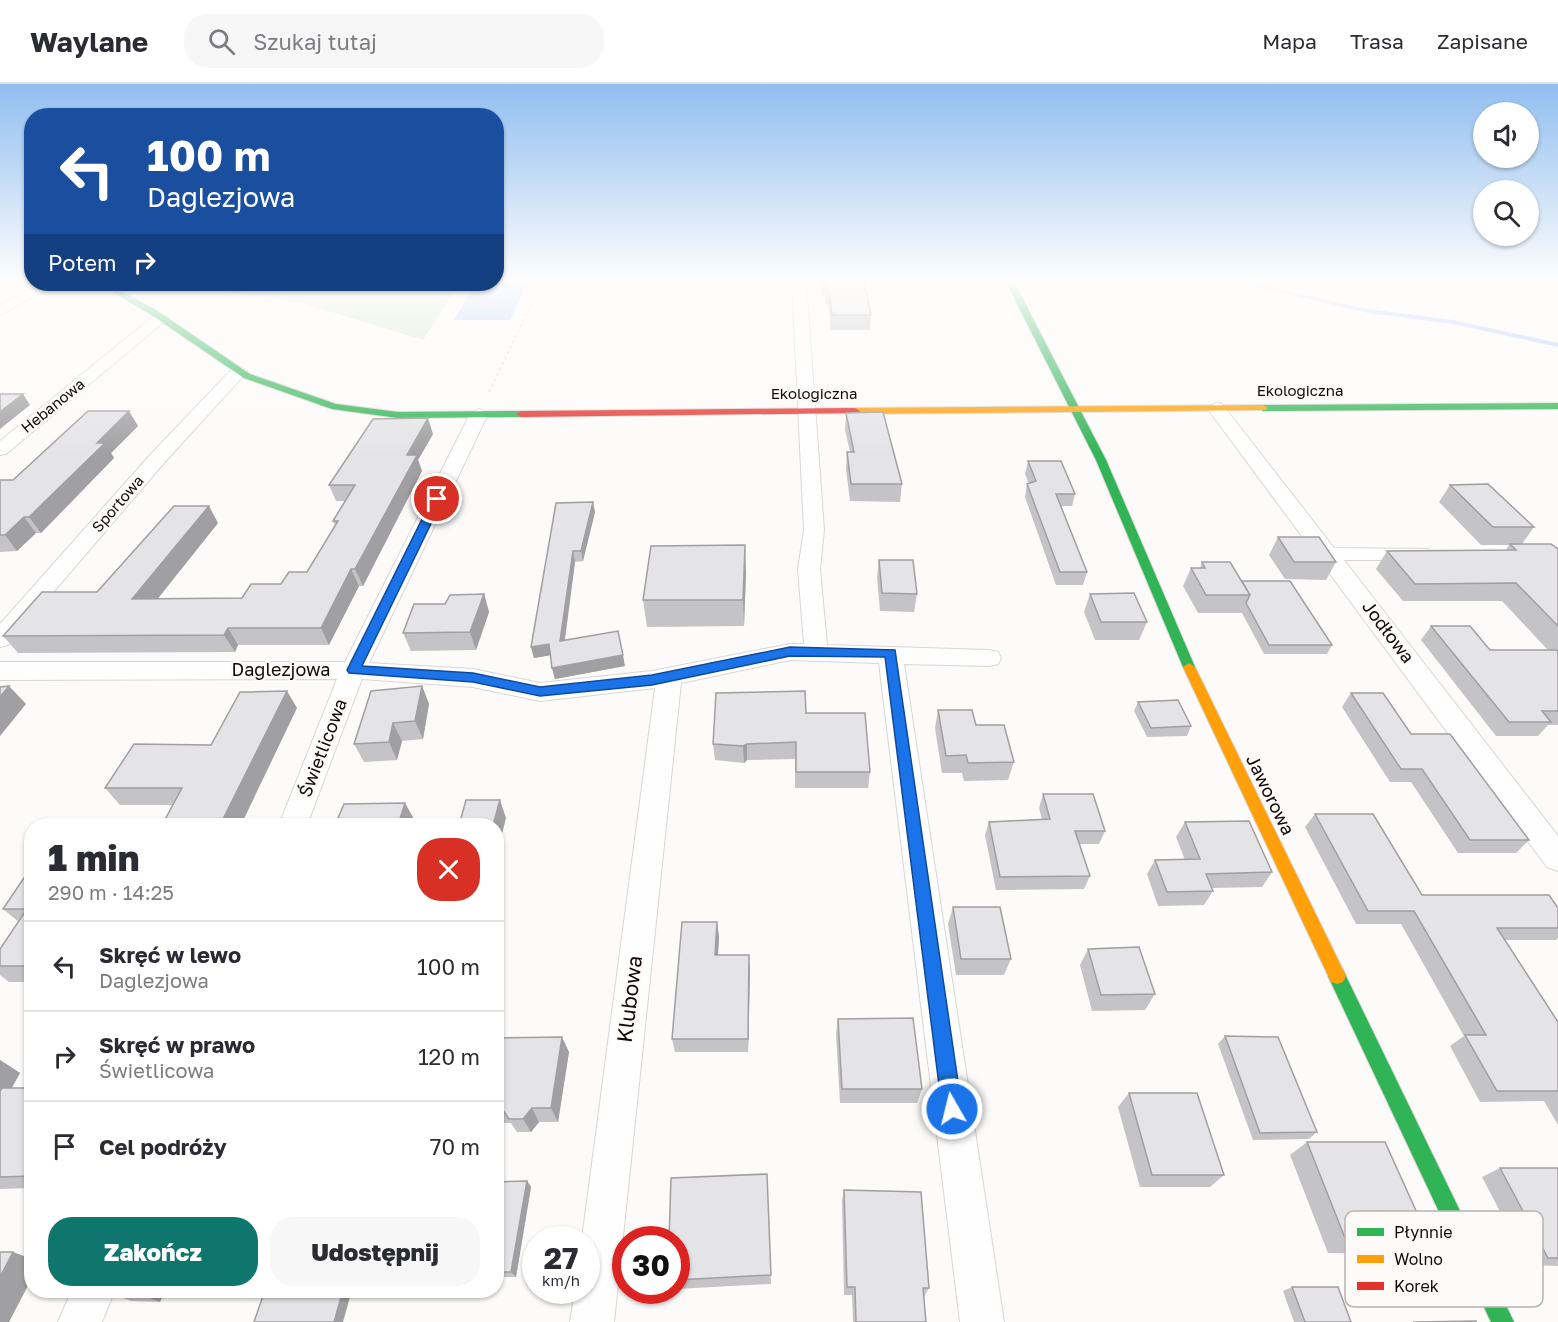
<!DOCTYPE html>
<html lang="pl">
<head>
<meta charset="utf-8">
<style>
  :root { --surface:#fff; --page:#f7f7f7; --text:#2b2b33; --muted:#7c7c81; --line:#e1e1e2; --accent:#0f766e }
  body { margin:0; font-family:"Golos Text",sans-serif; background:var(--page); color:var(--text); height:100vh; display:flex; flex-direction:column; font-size:22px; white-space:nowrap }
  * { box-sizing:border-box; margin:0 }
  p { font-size:20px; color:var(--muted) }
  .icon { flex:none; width:33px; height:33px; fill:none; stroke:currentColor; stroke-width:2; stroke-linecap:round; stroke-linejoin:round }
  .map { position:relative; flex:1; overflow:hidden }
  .panel { position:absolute; left:24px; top:734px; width:480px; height:480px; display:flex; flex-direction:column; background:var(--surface); border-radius:24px; box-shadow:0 2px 4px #0004 }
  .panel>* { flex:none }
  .hud { position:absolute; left:24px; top:24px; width:480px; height:183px; border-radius:24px; box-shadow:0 2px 4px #0004; background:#1a4fa0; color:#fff; overflow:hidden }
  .buttons { position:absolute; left:1473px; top:18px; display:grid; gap:12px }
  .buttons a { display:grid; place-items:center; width:66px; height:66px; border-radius:50%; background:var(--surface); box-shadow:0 2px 4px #0004; font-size:30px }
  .speed { position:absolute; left:522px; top:1142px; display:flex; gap:12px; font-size:30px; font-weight:700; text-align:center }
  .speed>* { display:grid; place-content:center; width:78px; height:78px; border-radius:50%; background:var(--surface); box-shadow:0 2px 4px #0004; line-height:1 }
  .speed small { font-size:15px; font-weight:400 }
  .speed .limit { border:9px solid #d22; background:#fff; color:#111 }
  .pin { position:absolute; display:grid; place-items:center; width:51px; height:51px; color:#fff; margin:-26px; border:3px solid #fff; border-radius:50%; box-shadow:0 2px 6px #0007 }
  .me { position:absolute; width:66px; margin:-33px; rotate:352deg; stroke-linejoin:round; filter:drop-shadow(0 0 4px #0008) }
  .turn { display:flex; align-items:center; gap:21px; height:126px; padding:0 24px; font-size:27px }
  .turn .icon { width:78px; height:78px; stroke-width:2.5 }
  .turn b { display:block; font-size:42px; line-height:51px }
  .then { display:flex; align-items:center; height:57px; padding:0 24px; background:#0003; gap:12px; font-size:22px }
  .round { display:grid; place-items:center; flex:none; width:63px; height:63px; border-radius:24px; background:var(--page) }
  .overview { display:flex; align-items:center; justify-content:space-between; height:102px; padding:0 24px }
  h1 { font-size:36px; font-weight:800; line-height:45px }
  .button { display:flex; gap:12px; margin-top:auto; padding:12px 24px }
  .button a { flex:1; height:69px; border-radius:24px; background:var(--accent); color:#fff; font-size:24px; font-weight:800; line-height:69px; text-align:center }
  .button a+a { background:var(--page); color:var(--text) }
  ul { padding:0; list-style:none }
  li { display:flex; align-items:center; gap:18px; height:90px; padding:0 24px; border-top:2px solid var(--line) }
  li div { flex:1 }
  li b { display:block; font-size:22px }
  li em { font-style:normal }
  header { display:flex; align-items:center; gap:36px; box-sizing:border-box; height:84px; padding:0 30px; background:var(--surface); border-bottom:2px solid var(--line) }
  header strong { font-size:28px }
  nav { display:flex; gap:33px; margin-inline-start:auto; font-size:21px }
  .search { width:420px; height:54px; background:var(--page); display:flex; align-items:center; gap:15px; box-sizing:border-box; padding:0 21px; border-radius:24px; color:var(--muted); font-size:22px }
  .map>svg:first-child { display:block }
</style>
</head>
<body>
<header>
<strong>Waylane</strong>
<div class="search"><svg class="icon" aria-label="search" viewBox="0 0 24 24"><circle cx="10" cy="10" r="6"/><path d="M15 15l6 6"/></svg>Szukaj tutaj</div>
<nav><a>Mapa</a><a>Trasa</a><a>Zapisane</a></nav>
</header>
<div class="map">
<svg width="1558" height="1238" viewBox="0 0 1558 1238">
  <rect width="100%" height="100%" fill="#fdfbf9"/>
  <polygon fill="#d5e5c8" points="198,200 459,200 423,256 305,220 225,208"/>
  <polygon fill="#afccfb" points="528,198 510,236 454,236 475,200"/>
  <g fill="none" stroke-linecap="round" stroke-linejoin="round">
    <polygon fill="#afccfb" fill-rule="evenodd" points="1238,198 1247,198 1368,225 1453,236 1558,259 1558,263 1453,240 1368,229"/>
    <defs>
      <g id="street">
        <polygon points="792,198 806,198 824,446 820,485 827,561 989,566 998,568 1001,574 998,580 989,582 904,580 1004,1238 960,1238 879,579 790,576 681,599 614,1238 570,1238 575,1206 586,1206 586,1155 582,1155 655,604 540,617 473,603 362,595 307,741 279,741 337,595 0,596 0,578 345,578 470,330 479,325 488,330 369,579 473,585 540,599 652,587 790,560 804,560 798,485 804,446"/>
        <polygon points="41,200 57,200 0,231 0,221"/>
        <polygon points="161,229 168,233 166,236 6,370 0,371 0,357 156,230"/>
        <polygon points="239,282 247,287 245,290 164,379 8,561 0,563 0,540 150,371 233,284"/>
        <polygon points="1216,319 1222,320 1334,464 1428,465 1431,470 1428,475 1420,476 1344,476 1558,752 1558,787 1547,783 1210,328 1207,324"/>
        <polygon points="72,1206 115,1206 102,1238 58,1238"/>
      </g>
      <g id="fast">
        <polygon points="1006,198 1014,198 1106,376 1195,583 1194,586 1189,587 1183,583 1096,376"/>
        <polygon points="99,200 107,200 156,226 250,290 336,320 398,328 521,327 526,330 521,333 398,334 332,325 244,294 150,230"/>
        <polygon points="1558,319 1558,325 1263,327 1258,324 1263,321"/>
        <polygon points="1337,884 1343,886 1514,1238 1491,1238 1328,892 1331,886"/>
      </g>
      <g id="slow">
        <polygon points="1263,321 1268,324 1266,326 855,330 850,327 855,324"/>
        <polygon points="1189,579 1195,583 1343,886 1346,892 1343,898 1337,900 1331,898 1183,583"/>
      </g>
      <polygon id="jam" points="855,324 860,327 858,329 521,333 516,330 521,327"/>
    </defs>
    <use href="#street" stroke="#dad6d2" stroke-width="2"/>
    <use href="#fast" stroke="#dad6d2" stroke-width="2"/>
    <use href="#slow" stroke="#dad6d2" stroke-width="2"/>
    <use href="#jam" stroke="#dad6d2" stroke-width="2"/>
    <polyline stroke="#e3e2e1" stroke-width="2" stroke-dasharray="3 3" stroke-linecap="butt" points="489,308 542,198"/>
    <use href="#street" fill="#fffefe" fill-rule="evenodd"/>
    <use href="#fast" fill="#30b455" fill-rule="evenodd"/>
    <use href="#slow" fill="#ff9f0a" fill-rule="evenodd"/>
    <use href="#jam" fill="#e5322d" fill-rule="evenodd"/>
  </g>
  <g fill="#c4c3c6">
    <polygon points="820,198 864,198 871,231 870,246 831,246 828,220 826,220 825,211 822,211"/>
    <polygon points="846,329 902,400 900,418 850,417 846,385 847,368 850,368 845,346"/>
    <polygon points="138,342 111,369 114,374 41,449 36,449 17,467 0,468 0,396 13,396"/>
    <polygon points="433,350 418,376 422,387 363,502 359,502 329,561 238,561 235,568 18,569 3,552 97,508 218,439 157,515 242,514 281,500 307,488 335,442 333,437 345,417 336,417 329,401"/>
    <polygon points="1028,377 1075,410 1072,422 1061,422 1087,488 1083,501 1056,501 1025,413 1027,400 1029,400 1025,390"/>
    <polygon points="1450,401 1534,443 1522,460 1558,465 1558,641 1548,641 1538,652 1496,652 1421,556 1431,542 1490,566 1548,566 1502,517 1403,517 1376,485 1387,467 1506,466 1509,461 1481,461 1439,418"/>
    <polygon points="593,418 595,428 583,477 575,478 565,556 625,582 555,595 552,584 551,571 534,574 531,563"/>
    <polygon points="1278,453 1336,478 1326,496 1285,495 1269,471"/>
    <polygon points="879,476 917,510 914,528 880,527 877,493"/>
    <polygon points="1202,478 1242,497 1332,561 1327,570 1264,570 1242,529 1198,529 1183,502 1191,484 1200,484"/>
    <polygon points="746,488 744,542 647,543 643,516"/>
    <polygon points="484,510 489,528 476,566 411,567 403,549 445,520"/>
    <polygon points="1090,510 1147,538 1139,556 1095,556 1084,528"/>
    <polygon points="422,602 429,620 423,655 402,657 397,676 364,678 354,660"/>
    <polygon points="1351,609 1411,650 1529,756 1516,769 1458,769 1411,698 1390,698 1342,623"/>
    <polygon points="1138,618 1191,642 1187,652 1147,653 1134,627"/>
    <polygon points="297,624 173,721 120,721 105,704 211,661"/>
    <polygon points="938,626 976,641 1014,678 1008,696 964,697 962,689 942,689 935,644"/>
    <polygon points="806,629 870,688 868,704 795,704 795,675 747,676 744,679 715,676 713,660"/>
    <polygon points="1043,710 1105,747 1099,760 1080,760 1090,792 1084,805 996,806 985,751 989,738 1042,735 1039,724"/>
    <polygon points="1315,730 1422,811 1558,824 1558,854 1556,856 1505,856 1558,938 1558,1041 1544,1017 1480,1018 1450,962 1464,952 1401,840 1356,840 1305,743"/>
    <polygon points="1185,738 1272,788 1262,803 1212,804 1213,807 1204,821 1158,822 1147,790 1155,776 1185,776 1176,753"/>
    <polygon points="32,782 32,898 9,898 0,891 0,865 19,838 3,825"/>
    <polygon points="953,823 1011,875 1004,891 956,891 948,840"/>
    <polygon points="717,838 719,853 718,871 750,886 748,968 675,968 672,955"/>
    <polygon points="1088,865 1155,910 1145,926 1092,927 1080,881"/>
    <polygon points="838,935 922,1005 917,1019 840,1019 836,950"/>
    <polygon points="1225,952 1317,1048 1309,1055 1253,1056 1218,960"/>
    <polygon points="496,956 569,968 558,1038 539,1038 531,1048 517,1048 511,1039 496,1039"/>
    <polygon points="0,976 20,989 12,1004 32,1004 32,1104 0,1105"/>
    <polygon points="1129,1009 1224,1091 1210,1103 1140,1103 1118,1023"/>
    <polygon points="1307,1058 1422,1140 1401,1150 1398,1150 1402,1160 1380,1170 1328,1169 1290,1071"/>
    <polygon points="1500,1084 1558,1084 1558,1182 1528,1181 1482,1093"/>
    <polygon points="767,1090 771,1200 676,1205 676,1155"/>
    <polygon points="527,1097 531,1103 516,1193 496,1193 496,1098"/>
    <polygon points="844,1106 929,1204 924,1213 926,1238 853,1238 852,1211 844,1211 842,1117"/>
    <polygon points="1292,1203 1351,1238 1294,1238 1283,1207"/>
    <polygon points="112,1206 165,1206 160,1218 131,1217 111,1209"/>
    <polygon points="454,1206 475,1206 473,1208 456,1207"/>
  </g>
  <g fill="#a09fa1">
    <polygon points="23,310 30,321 0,345 0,328"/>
    <polygon points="129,327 138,342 111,369 114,374 41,449 29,433 97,359"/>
    <polygon points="428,334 433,350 418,376 422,387 363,502 355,485 407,371"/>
    <polygon points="593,418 595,428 583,477 581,467"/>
    <polygon points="209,422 218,439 144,532 132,515"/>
    <polygon points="24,433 36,449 17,467 5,451"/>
    <polygon points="745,461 746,488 744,542 743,516"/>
    <polygon points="573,467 575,478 563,568 560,557"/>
    <polygon points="351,485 359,502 329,561 321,544"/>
    <polygon points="484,510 489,528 476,566 470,548"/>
    <polygon points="228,544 238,561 235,568 224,551"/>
    <polygon points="549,560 552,571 534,574 531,563"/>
    <polygon points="623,571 625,582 555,595 552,584"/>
    <polygon points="9,602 26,620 0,652 0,613"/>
    <polygon points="422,602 429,620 423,655 415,637"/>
    <polygon points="287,607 297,624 241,741 220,741"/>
    <polygon points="393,639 402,657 397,676 389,658"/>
    <polygon points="747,660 747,676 744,679 743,662"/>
    <polygon points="500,716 506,734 496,774 496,741 493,741"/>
    <polygon points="405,719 414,735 412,741 398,741"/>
    <polygon points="717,838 719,853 717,886 715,871"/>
    <polygon points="749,871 750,886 748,968 748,955"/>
    <polygon points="562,953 569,968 558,1038 551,1024"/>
    <polygon points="0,976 20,989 0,1024"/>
    <polygon points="532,1024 539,1038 531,1048 523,1035"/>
    <polygon points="527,1097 531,1103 516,1193 511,1188"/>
    <polygon points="13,1168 32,1175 32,1194 9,1238 0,1238 0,1193"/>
    <polygon points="144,1206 165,1206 160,1218 141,1211"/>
    <polygon points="343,1206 352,1206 343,1238 334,1238"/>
  </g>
  <g fill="#e4e3e6" stroke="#a09fa1" stroke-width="1.5">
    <polygon points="825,198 864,198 871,231 832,231 829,206 826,206"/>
    <polygon points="0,310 23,310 0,328"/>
    <polygon points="88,327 129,327 97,359 105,359 29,433 24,433 5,451 0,451 0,396 13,396"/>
    <polygon points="883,328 902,400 851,400 847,368 854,368 846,329"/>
    <polygon points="428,334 407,371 417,371 355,485 351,485 321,544 228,544 224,551 3,552 42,508 97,508 174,422 209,422 132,515 242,514 251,500 281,500 289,488 307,488 338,437 333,437 355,401 329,401 373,335"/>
    <polygon points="1028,377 1061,377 1075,410 1056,410 1087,488 1060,488 1027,400 1036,397"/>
    <polygon points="1488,400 1534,443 1493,443 1450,401"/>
    <polygon points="593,418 581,467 573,467 560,557 618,547 623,571 552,584 549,560 531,563 556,419"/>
    <polygon points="1278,453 1319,453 1336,478 1294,478"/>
    <polygon points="1510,460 1551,460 1558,465 1558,542 1516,499 1415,500 1387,467 1516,466"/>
    <polygon points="745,461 743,516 643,516 651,462"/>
    <polygon points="879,476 913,476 917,510 882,509"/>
    <polygon points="1202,478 1230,478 1250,511 1206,511 1191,484 1205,484"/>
    <polygon points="1242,497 1290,497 1332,561 1269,561 1246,519 1250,511"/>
    <polygon points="1134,509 1147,538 1101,538 1090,510"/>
    <polygon points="484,510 470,548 403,549 414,520 445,520 450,511"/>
    <polygon points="1431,542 1470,542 1490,566 1556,566 1558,567 1558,627 1542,627 1551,638 1509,638"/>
    <polygon points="9,602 0,613 0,603"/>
    <polygon points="422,602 415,637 393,639 389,658 354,660 371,607"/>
    <polygon points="287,607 220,741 162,741 182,704 105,704 134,660 211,661 240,608"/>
    <polygon points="805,607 806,629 865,629 870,688 796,688 796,658 747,660 743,662 713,660 716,609"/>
    <polygon points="1351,609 1383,609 1411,650 1450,650 1529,756 1470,756 1422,685 1401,685"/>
    <polygon points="1178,616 1191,642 1151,644 1138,618"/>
    <polygon points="938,626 972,626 976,641 1004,641 1014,678 968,679 966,671 946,672"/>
    <polygon points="1043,710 1093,710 1105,747 1075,747 1090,792 1000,793 989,738 1050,735"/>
    <polygon points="466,716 500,716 493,741 459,741"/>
    <polygon points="405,719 398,741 335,741 344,720"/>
    <polygon points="1315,730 1373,730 1422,811 1549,811 1558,824 1558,844 1497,844 1558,938 1558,1007 1497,1007 1465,951 1486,951 1414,827 1368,827"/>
    <polygon points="1249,737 1272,788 1206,790 1213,807 1167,808 1155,776 1200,775 1185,738"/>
    <polygon points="32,782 32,882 0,882 0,865 27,825 3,825"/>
    <polygon points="953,823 1000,823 1011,875 961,875"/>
    <polygon points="682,838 717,838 715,871 749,871 748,955 672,955"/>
    <polygon points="1139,863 1155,910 1101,911 1088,865"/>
    <polygon points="913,934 922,1005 842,1005 838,935"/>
    <polygon points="1225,952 1278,953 1317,1048 1260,1049"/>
    <polygon points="562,953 551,1024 532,1024 523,1035 509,1035 502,1025 496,1025 497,954"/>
    <polygon points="2,1004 32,1004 32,1092 0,1093 0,1007"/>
    <polygon points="1129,1009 1197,1009 1224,1091 1152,1091"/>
    <polygon points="1307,1058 1385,1058 1422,1140 1393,1139 1402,1160 1347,1159"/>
    <polygon points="1500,1084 1558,1084 1558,1174 1548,1174"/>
    <polygon points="767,1090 771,1191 676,1196 676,1155 669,1155 671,1094"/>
    <polygon points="527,1097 511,1188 496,1188 496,1098"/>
    <polygon points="844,1106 921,1108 929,1204 923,1204 926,1238 856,1238 855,1203 847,1203"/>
    <polygon points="0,1168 13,1168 0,1193"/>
    <polygon points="1292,1203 1338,1203 1351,1238 1305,1238"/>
    <polygon points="112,1206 144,1206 141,1211 111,1209"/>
    <polygon points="265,1206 343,1206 334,1238 254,1238"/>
    <polygon points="1476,1237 1476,1238 1413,1238"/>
  </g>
  <linearGradient id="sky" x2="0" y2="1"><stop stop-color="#91bef0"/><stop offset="0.53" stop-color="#fefdfc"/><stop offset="1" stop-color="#fefdfc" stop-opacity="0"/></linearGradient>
  <rect width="1558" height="371" fill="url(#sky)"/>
  <polygon fill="#1a73e8" stroke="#114b97" stroke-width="1.5" points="437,412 443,415 362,582 473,589 540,603 652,591 790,563 895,566 962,1025 959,1032 952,1035 945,1032 942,1025 885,573 790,572 652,601 540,612 473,598 349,589 347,586 432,415"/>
  <g text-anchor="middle" stroke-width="5" stroke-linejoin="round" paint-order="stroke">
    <g font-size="15" fill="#100a07" stroke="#fefaf8">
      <text x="1300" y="312">Ekologiczna</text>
      <text x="814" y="315">Ekologiczna</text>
      <text transform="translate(53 322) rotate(-39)" y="5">Hebanowa</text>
      <text transform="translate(118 420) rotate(-49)" y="5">Sportowa</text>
    </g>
    <g font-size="18" fill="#100a07" stroke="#fefaf8">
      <text transform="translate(1388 548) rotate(53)" y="6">Jodłowa</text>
      <text x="281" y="592">Daglezjowa</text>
      <text transform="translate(323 664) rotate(-69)" y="6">Świetlicowa</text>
      <text transform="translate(1270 711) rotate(64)" y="6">Jaworowa</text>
    </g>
    <g font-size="21" fill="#100a07" stroke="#fefaf8">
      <text transform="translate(630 915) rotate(-83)" y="7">Klubowa</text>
    </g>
  </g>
  <rect x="1345" y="1127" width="198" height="96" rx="9" fill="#fefaf8" stroke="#b7b2b0" stroke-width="1.5"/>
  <rect x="1357" y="1144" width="27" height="8" fill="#30b455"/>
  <rect x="1357" y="1171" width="27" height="8" fill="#ff9f0a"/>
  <rect x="1357" y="1198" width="27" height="8" fill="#e5322d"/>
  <g font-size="16" fill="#100a07">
    <text x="1394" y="1154">Płynnie</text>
    <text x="1394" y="1181">Wolno</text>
    <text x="1394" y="1208">Korek</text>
  </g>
</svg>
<div class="buttons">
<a><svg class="icon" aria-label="sound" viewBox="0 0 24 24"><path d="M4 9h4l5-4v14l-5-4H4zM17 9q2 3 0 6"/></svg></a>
<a><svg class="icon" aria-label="search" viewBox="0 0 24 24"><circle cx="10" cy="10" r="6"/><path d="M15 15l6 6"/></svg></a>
</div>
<div class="speed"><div>27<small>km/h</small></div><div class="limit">30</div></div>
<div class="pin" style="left:437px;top:415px;background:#d93025"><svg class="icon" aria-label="arrive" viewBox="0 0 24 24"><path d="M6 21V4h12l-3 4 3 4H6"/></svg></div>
<svg class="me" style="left:952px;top:1025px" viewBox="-20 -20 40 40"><circle r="17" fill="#1a73e8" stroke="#fff" stroke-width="3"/><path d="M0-11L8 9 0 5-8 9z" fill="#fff"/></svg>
<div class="hud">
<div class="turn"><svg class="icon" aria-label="left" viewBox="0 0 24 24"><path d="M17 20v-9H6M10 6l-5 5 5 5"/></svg><div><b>100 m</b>Daglezjowa</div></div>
<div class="then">Potem<svg class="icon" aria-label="right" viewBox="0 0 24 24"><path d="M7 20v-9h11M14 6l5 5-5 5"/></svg></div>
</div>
<section class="panel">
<div class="overview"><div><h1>1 min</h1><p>290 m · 14:25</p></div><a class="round" style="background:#d93025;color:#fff"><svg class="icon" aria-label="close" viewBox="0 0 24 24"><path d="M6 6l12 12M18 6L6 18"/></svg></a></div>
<ul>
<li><svg class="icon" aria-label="left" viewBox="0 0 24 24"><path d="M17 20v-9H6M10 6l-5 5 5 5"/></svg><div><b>Skręć w lewo</b><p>Daglezjowa</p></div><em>100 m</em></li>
<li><svg class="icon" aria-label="right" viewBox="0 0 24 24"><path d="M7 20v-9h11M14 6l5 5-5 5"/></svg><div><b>Skręć w prawo</b><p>Świetlicowa</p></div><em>120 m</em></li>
<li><svg class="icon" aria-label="arrive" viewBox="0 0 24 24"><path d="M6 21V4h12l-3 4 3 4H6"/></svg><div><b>Cel podróży</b></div><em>70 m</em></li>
</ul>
<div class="button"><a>Zakończ</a><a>Udostępnij</a></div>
</section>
</div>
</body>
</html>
